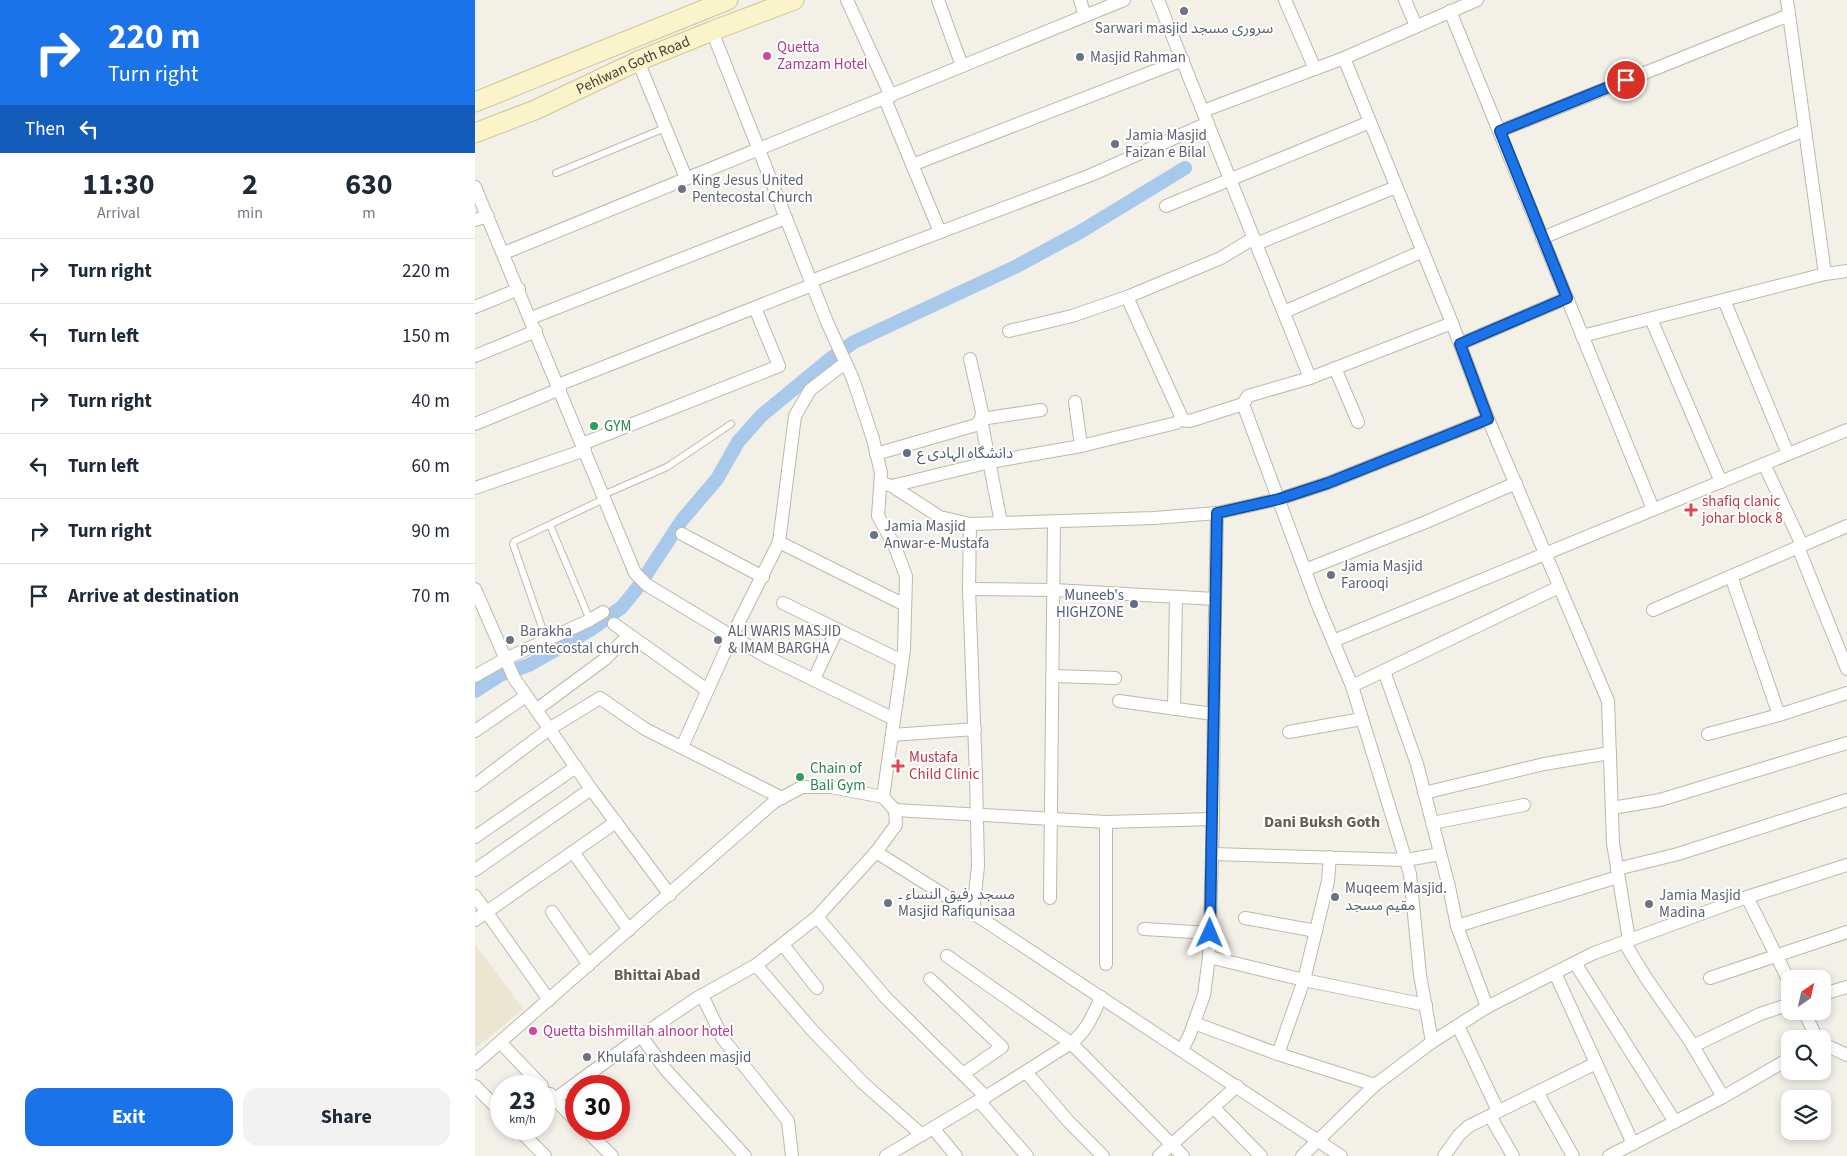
<!DOCTYPE html>
<html lang="en">
<head>
<meta charset="utf-8">
<style>
  :root { --surface:#fff; --page:#f2f2f3; --text:#1f2937; --muted:#747a83; --line:#e0e1e3; --accent:#1a73e8 }
  body { margin:0; font-family:"Source Sans 3","Noto Sans Arabic",sans-serif; background:var(--page); color:var(--text); height:100vh; display:flex; flex-direction:column; font-size:19px; white-space:nowrap }
  * { box-sizing:border-box; margin:0 }
  p { font-size:16px; color:var(--muted) }
  .icon { flex:none; width:28px; height:28px; fill:none; stroke:currentColor; stroke-width:2; stroke-linecap:round; stroke-linejoin:round }
  .map { position:relative; flex:1; overflow:hidden }
  .details { display:flex; flex-direction:column; background:var(--surface); width:475px }
  .details>* { flex:none }
  .hud { background:#1a73e8; color:#fff; overflow:hidden }
  .needle { width:32px; rotate:34deg }
  .tools { position:absolute; left:1306px; top:970px; display:grid; gap:10px }
  .tools a { display:grid; place-items:center; width:50px; height:50px; border-radius:10px; background:var(--surface); box-shadow:0 2px 8px #0003; font-size:25px }
  .speed { position:absolute; left:15px; top:1075px; display:flex; gap:10px; font-size:25px; font-weight:700; text-align:center }
  .speed>* { display:grid; place-content:center; width:65px; height:65px; border-radius:50%; background:var(--surface); box-shadow:0 2px 8px #0003; line-height:1 }
  .speed small { font-size:12px; font-weight:400 }
  .speed .limit { border:8px solid #d22; background:#fff; color:#111 }
  .pin { position:absolute; display:grid; place-items:center; width:42px; height:42px; color:#fff; margin:-21px; border:2px solid #fff; border-radius:50%; box-shadow:0 1px 5px #0007 }
  .me { position:absolute; width:55px; margin:-28px; rotate:1deg; stroke-linejoin:round; filter:drop-shadow(0 0 4px #0008) }
  .turn { display:flex; align-items:center; gap:18px; height:105px; padding:0 25px; font-size:22px }
  .turn .icon { width:65px; height:65px; stroke-width:2.5 }
  .turn b { display:block; font-size:35px; line-height:42px }
  .then { display:flex; align-items:center; height:48px; padding:0 25px; background:#0003; gap:10px; font-size:19px }
  .eta { display:flex; justify-content:space-evenly; align-items:center; height:85px; text-align:center }
  .eta b { font-size:30px; font-weight:700; line-height:35px }
  .action { display:flex; gap:10px; margin-top:auto; padding:10px 25px }
  .action a { flex:1; height:58px; border-radius:15px; background:var(--accent); color:#fff; font-size:20px; font-weight:700; line-height:58px; text-align:center }
  .action a+a { background:var(--page); color:var(--text) }
  ul { padding:0; list-style:none }
  li { display:flex; align-items:center; gap:15px; height:65px; padding:0 25px; border-top:1px solid var(--line) }
  li div { flex:1 }
  li b { display:block; font-size:19px }
  li em { font-style:normal }
  main { display:flex; flex:1; min-height:0 }
  .map>svg:first-child { display:block }
</style>
</head>
<body>
<main>
<section class="details">
<div class="hud">
<div class="turn"><svg class="icon" aria-label="right" viewBox="0 0 24 24"><path d="M7 20v-9h11M14 6l5 5-5 5"/></svg><div><b>220 m</b>Turn right</div></div>
<div class="then">Then<svg class="icon" aria-label="left" viewBox="0 0 24 24"><path d="M17 20v-9H6M10 6l-5 5 5 5"/></svg></div>
</div>
<div class="eta">
<div><b>11:30</b><p>Arrival</p></div>
<div><b>2</b><p>min</p></div>
<div><b>630</b><p>m</p></div>
</div>
<ul>
<li><svg class="icon" aria-label="right" viewBox="0 0 24 24"><path d="M7 20v-9h11M14 6l5 5-5 5"/></svg><div><b>Turn right</b></div><em>220 m</em></li>
<li><svg class="icon" aria-label="left" viewBox="0 0 24 24"><path d="M17 20v-9H6M10 6l-5 5 5 5"/></svg><div><b>Turn left</b></div><em>150 m</em></li>
<li><svg class="icon" aria-label="right" viewBox="0 0 24 24"><path d="M7 20v-9h11M14 6l5 5-5 5"/></svg><div><b>Turn right</b></div><em>40 m</em></li>
<li><svg class="icon" aria-label="left" viewBox="0 0 24 24"><path d="M17 20v-9H6M10 6l-5 5 5 5"/></svg><div><b>Turn left</b></div><em>60 m</em></li>
<li><svg class="icon" aria-label="right" viewBox="0 0 24 24"><path d="M7 20v-9h11M14 6l5 5-5 5"/></svg><div><b>Turn right</b></div><em>90 m</em></li>
<li><svg class="icon" aria-label="arrive" viewBox="0 0 24 24"><path d="M6 21V4h12l-3 4 3 4H6"/></svg><div><b>Arrive at destination</b></div><em>70 m</em></li>
</ul>
<div class="action"><a>Exit</a><a>Share</a></div>
</section>
<div class="map">
<svg width="1372" height="1156" viewBox="0 0 1372 1156">
  <rect width="100%" height="100%" fill="#f2f0e7"/>
  <polygon fill="#ebe6d2" points="0,944 48,1009 0,1049"/>
  <g fill="none" stroke-linecap="round" stroke-linejoin="round">
    <polyline stroke="#a8c9eb" stroke-width="14" points="0,691 25,675 54,665 115,630 147,607 163,587 207,520 242,479 263,442 287,415 355,359 379,342 540,267 605,232 710,168"/>
    <defs>
      <g id="lane">
        <polyline points="81,173 190,128"/>
        <polyline points="128,495 192,467 256,424"/>
        <polyline points="75,525 115,620"/>
        <polyline points="71,639 38,544 40,541 129,499"/>
      </g>
      <g id="street">
        <polyline points="372,0 416,96"/>
        <polyline points="463,0 487,66"/>
        <polyline points="605,0 610,16"/>
        <polyline points="683,0 835,378"/>
        <polyline points="810,0 840,69"/>
        <polyline points="930,0 941,26"/>
        <polyline points="1312,0 1350,274"/>
        <polyline points="975,11 1178,509"/>
        <polyline points="869,58 977,323 1013,419 1133,701 1138,843 1154,940"/>
        <polyline points="163,61 211,178"/>
        <polyline points="410,99 465,232"/>
        <polyline points="728,111 869,58 1002,0"/>
        <polyline points="1025,131 1314,15"/>
        <polyline points="437,165 708,60"/>
        <polyline points="0,187 160,573 172,585 290,656 419,719"/>
        <polyline points="691,206 895,122"/>
        <polyline points="0,220 13,216"/>
        <polyline points="1067,238 1330,130"/>
        <polyline points="781,244 921,187"/>
        <polyline points="29,253 649,0"/>
        <polyline points="336,281 616,175 733,123"/>
        <polyline points="1249,300 1313,454"/>
        <polyline points="0,307 44,289"/>
        <polyline points="809,312 948,251"/>
        <polyline points="56,318 311,218"/>
        <polyline points="1176,319 1246,482"/>
        <polyline points="534,331 597,316 652,297 746,258 779,238"/>
        <polyline points="1107,336 1350,274 1372,271"/>
        <polyline points="985,344 1092,298"/>
        <polyline points="0,356 61,331"/>
        <polyline points="860,368 883,422"/>
        <polyline points="83,385 337,285"/>
        <polyline points="600,402 606,446"/>
        <polyline points="705,420 715,421 768,404"/>
        <polyline points="0,424 85,389"/>
        <polyline points="107,444 304,366 280,308"/>
        <polyline points="401,454 501,425 506,419 507,412 495,359"/>
        <polyline points="1289,464 1327,545"/>
        <polyline points="406,483 417,486 465,517 495,524 679,518 742,513 804,499 853,483 1013,419"/>
        <polyline points="417,486 515,462 606,446 701,423 705,420 706,416 652,297"/>
        <polyline points="0,488 110,450"/>
        <polyline points="526,523 506,419 566,410"/>
        <polyline points="495,524 494,589 501,776 503,866 498,913"/>
        <polyline points="207,534 288,577"/>
        <polyline points="304,542 430,605"/>
        <polyline points="1323,547 1372,669"/>
        <polyline points="830,570 951,522 1041,483"/>
        <polyline points="1256,576 1304,715"/>
        <polyline points="0,589 39,678 116,789 195,895"/>
        <polyline points="494,589 579,590 740,599"/>
        <polyline points="308,603 427,661"/>
        <polyline points="1178,610 1372,526"/>
        <polyline points="139,624 232,690"/>
        <polyline points="858,641 1372,430"/>
        <polyline points="909,671 942,764 974,887 982,926 1012,1007"/>
        <polyline points="0,676 30,659 115,620 128,612"/>
        <polyline points="578,676 640,678"/>
        <polyline points="339,679 362,630"/>
        <polyline points="877,686 1084,587"/>
        <polyline points="644,701 738,714"/>
        <polyline points="699,709 701,597"/>
        <polyline points="61,710 130,659 154,635"/>
        <polyline points="0,731 51,696"/>
        <polyline points="814,732 887,719"/>
        <polyline points="1233,734 1304,715 1372,693"/>
        <polyline points="417,735 500,729"/>
        <polyline points="207,747 257,636 304,542 320,416 335,390 370,363"/>
        <polyline points="0,785 74,729 125,698 170,729 307,798"/>
        <polyline points="949,793 1069,764 1135,753"/>
        <polyline points="1137,808 1185,800 1372,743"/>
        <polyline points="420,810 631,822 738,819"/>
        <polyline points="631,822 631,964"/>
        <polyline points="957,823 1049,805"/>
        <polyline points="0,837 101,767"/>
        <polyline points="98,852 154,930"/>
        <polyline points="401,852 498,913 866,1156"/>
        <polyline points="737,854 931,860 965,854"/>
        <polyline points="1142,869 1203,854 1372,800"/>
        <polyline points="0,870 116,789"/>
        <polyline points="0,896 74,1000"/>
        <polyline points="1272,897 1315,983"/>
        <polyline points="575,898 579,522"/>
        <polyline points="77,912 114,965"/>
        <polyline points="342,917 411,998 511,1097"/>
        <polyline points="770,918 841,931"/>
        <polyline points="0,920 141,822"/>
        <polyline points="982,926 1143,877"/>
        <polyline points="669,929 735,933"/>
        <polyline points="1149,942 1171,978 1215,1041 1248,1097"/>
        <polyline points="308,945 342,988"/>
        <polyline points="472,956 596,1043 708,1156"/>
        <polyline points="734,957 829,980 951,1005"/>
        <polyline points="1100,963 1200,1122"/>
        <polyline points="281,965 337,1030 388,1083 447,1135"/>
        <polyline points="1080,973 1158,1144"/>
        <polyline points="1235,978 1372,932"/>
        <polyline points="455,979 527,1047 488,1074"/>
        <polyline points="1348,994 1372,987"/>
        <polyline points="227,995 248,1039 313,1121 317,1156"/>
        <polyline points="1329,1011 1342,1039"/>
        <polyline points="719,1023 803,1054 900,1085"/>
        <polyline points="983,1026 1023,1111"/>
        <polyline points="166,1036 191,1070 270,1156"/>
        <polyline points="957,1042 945,975 935,874 877,686 842,603 768,404 773,396 835,378 977,323"/>
        <polyline points="26,1043 67,1086"/>
        <polyline points="1348,1044 1372,1055"/>
        <polyline points="1218,1046 1285,1014 1315,1004"/>
        <polyline points="707,1050 715,1034 729,995 734,957 738,819 739,665 742,513"/>
        <polyline points="803,1054 829,980 853,881 855,857"/>
        <polyline points="0,1064 299,802 327,787 356,787 408,797"/>
        <polyline points="551,1072 594,1122 628,1156"/>
        <polyline points="0,1086 26,1112"/>
        <polyline points="1062,1092 1098,1156"/>
        <polyline points="75,1094 101,1121"/>
        <polyline points="80,1099 166,1036 222,998 281,965 342,917 401,852 421,825 420,810 408,797 429,650 431,576 420,547 403,516 406,473 398,439 378,379 352,322 237,31"/>
        <polyline points="504,1101 552,1156"/>
        <polyline points="739,1108 786,1156"/>
        <polyline points="1015,1116 1038,1156"/>
        <polyline points="458,1128 481,1156"/>
        <polyline points="43,1129 70,1156"/>
        <polyline points="110,1129 137,1156"/>
        <path d="M411,1156l109,-65 76,-48c16,-12 22,-28 30,-46"/>
        <polyline points="684,1156 762,1086"/>
        <polyline points="827,1156 900,1085 957,1042 1012,1007 1119,953 1272,897 1372,865"/>
        <polyline points="969,1156 984,1135 994,1126 1121,1063"/>
        <polyline points="1134,1156 1248,1097 1315,1058"/>
      </g>
      <g id="secondary">
        <polyline points="0,102 253,0"/>
        <path id="s1" d="M0,133l60,-23 103,-49 74,-30 82,-31"/>
      </g>
    </defs>
    <use href="#lane" stroke="#bdb9ab" stroke-width="8"/>
    <use href="#street" stroke="#bdb9ab" stroke-width="14"/>
    <use href="#secondary" stroke="#cfc69a" stroke-width="21"/>
    <use href="#lane" stroke="#fff" stroke-width="6"/>
    <use href="#street" stroke="#fff" stroke-width="12"/>
    <use href="#secondary" stroke="#fbf3c9" stroke-width="19"/>
  </g>
  <g fill="none" stroke-linecap="round" stroke-linejoin="round">
    <defs>
      <polyline id="route" points="735,933 742,513 804,499 853,483 1013,419 985,344 1092,298 1025,131 1151,80"/>
    </defs>
    <use href="#route" stroke="#114b97" stroke-width="12"/>
    <use href="#route" stroke="#1a73e8" stroke-width="9"/>
  </g>
  <g fill="#6b7280" stroke="#fff" stroke-width="2">
    <circle cx="709" cy="11" r="5"/>
    <circle cx="605" cy="57" r="5"/>
    <circle cx="640" cy="144" r="5"/>
    <circle cx="207" cy="189" r="5"/>
    <circle cx="399" cy="535" r="5"/>
    <circle cx="856" cy="575" r="5"/>
    <circle cx="35" cy="640" r="5"/>
    <circle cx="243" cy="640" r="5"/>
    <circle cx="860" cy="897" r="5"/>
    <circle cx="413" cy="903" r="5"/>
    <circle cx="1174" cy="904" r="5"/>
    <circle cx="112" cy="1057" r="5"/>
  </g>
  <g fill="#d1479c" stroke="#fff" stroke-width="2">
    <circle cx="292" cy="56" r="5"/>
    <circle cx="58" cy="1031" r="5"/>
  </g>
  <g fill="#2e9e5b" stroke="#fff" stroke-width="2">
    <circle cx="119" cy="426" r="5"/>
    <circle cx="325" cy="777" r="5"/>
  </g>
  <g fill="#5c6f8a" stroke="#fff" stroke-width="2">
    <circle cx="432" cy="453" r="5"/>
    <circle cx="659" cy="604" r="5"/>
  </g>
  <g fill="#e0444e" stroke="#fff" stroke-width="2">
    <path d="M1213.5 502.5h5v5h5v5h-5v5h-5v-5h-5v-5h5z"/>
    <path d="M420.5 758.5h5v5h5v5h-5v5h-5v-5h-5v-5h5z"/>
  </g>
  <g text-anchor="middle" stroke-width="4" stroke-linejoin="round" paint-order="stroke">
    <g font-size="15" fill="#5b616d" stroke="#fff" text-anchor="start">
      <text x="709" y="33" text-anchor="middle">Sarwari masjid سروری مسجد</text>
      <text x="615" y="62">Masjid Rahman</text>
      <text x="650" y="140">Jamia Masjid<tspan x="650" dy="17">Faizan e Bilal</tspan></text>
      <text x="217" y="185">King Jesus United<tspan x="217" dy="17">Pentecostal Church</tspan></text>
      <text x="409" y="531">Jamia Masjid<tspan x="409" dy="17">Anwar-e-Mustafa</tspan></text>
      <text x="866" y="571">Jamia Masjid<tspan x="866" dy="17">Farooqi</tspan></text>
      <text x="45" y="636">Barakha<tspan x="45" dy="17">pentecostal church</tspan></text>
      <text x="253" y="636">ALI WARIS MASJID<tspan x="253" dy="17">&amp; IMAM BARGHA</tspan></text>
      <text x="870" y="893">Muqeem Masjid.<tspan x="870" dy="17">مقیم مسجد</tspan></text>
      <text x="423" y="899">مسجد رفیق النساء ۔<tspan x="423" dy="17">Masjid Rafiqunisaa</tspan></text>
      <text x="1184" y="900">Jamia Masjid<tspan x="1184" dy="17">Madina</tspan></text>
      <text x="122" y="1062">Khulafa rashdeen masjid</text>
    </g>
    <g font-size="15" fill="#b23c85" stroke="#fff" text-anchor="start">
      <text x="302" y="52">Quetta<tspan x="302" dy="17">Zamzam Hotel</tspan></text>
      <text x="68" y="1036">Quetta bishmillah alnoor hotel</text>
    </g>
    <g font-size="15" fill="#454137" stroke="#fff">
      <text dy="5" stroke="none"><textPath href="#s1" startOffset="172">Pehlwan Goth Road</textPath></text>
    </g>
    <g font-size="15" fill="#27864d" stroke="#fff" text-anchor="start">
      <text x="129" y="431">GYM</text>
      <text x="335" y="773">Chain of<tspan x="335" dy="17">Bali Gym</tspan></text>
    </g>
    <g font-size="15" fill="#4e5e75" stroke="#fff" text-anchor="start">
      <text x="442" y="458">دانشگاہ الہادی ع</text>
      <text x="649" y="600" text-anchor="end">Muneeb's<tspan x="649" dy="17">HIGHZONE</tspan></text>
    </g>
    <g font-size="15" fill="#be3a42" stroke="#fff" text-anchor="start">
      <text x="1227" y="506">shafiq clanic<tspan x="1227" dy="17">johar block 8</tspan></text>
      <text x="434" y="762">Mustafa<tspan x="434" dy="17">Child Clinic</tspan></text>
    </g>
    <g font-size="16" font-weight="bold" fill="#67604f" stroke="#fff">
      <text x="847" y="827">Dani Buksh Goth</text>
      <text x="182" y="980">Bhittai Abad</text>
    </g>
  </g>
</svg>
<div class="tools">
<a><svg class="needle" viewBox="-14 -14 28 28"><path d="M0-13l5 13h-10z" fill="#e53935"/><path d="M0 13l5-13h-10z" fill="#747a83"/></svg></a>
<a><svg class="icon" aria-label="search" viewBox="0 0 24 24"><circle cx="10" cy="10" r="6"/><path d="M15 15l6 6"/></svg></a>
<a><svg class="icon" aria-label="layers" viewBox="0 0 24 24"><path d="M12 4l9 5-9 5-9-5zM3 14l9 5 9-5"/></svg></a>
</div>
<div class="speed"><div>23<small>km/h</small></div><div class="limit">30</div></div>
<div class="pin" style="left:1151px;top:80px;background:#d93025"><svg class="icon" aria-label="arrive" viewBox="0 0 24 24"><path d="M6 21V4h12l-3 4 3 4H6"/></svg></div>
<svg class="me" style="left:735px;top:933px" viewBox="-20 -20 40 40"><path d="M0-17L14 15 0 8-14 15z" fill="#1a73e8" stroke="#fff" stroke-width="4"/></svg>
</div>
</main>
</body>
</html>
